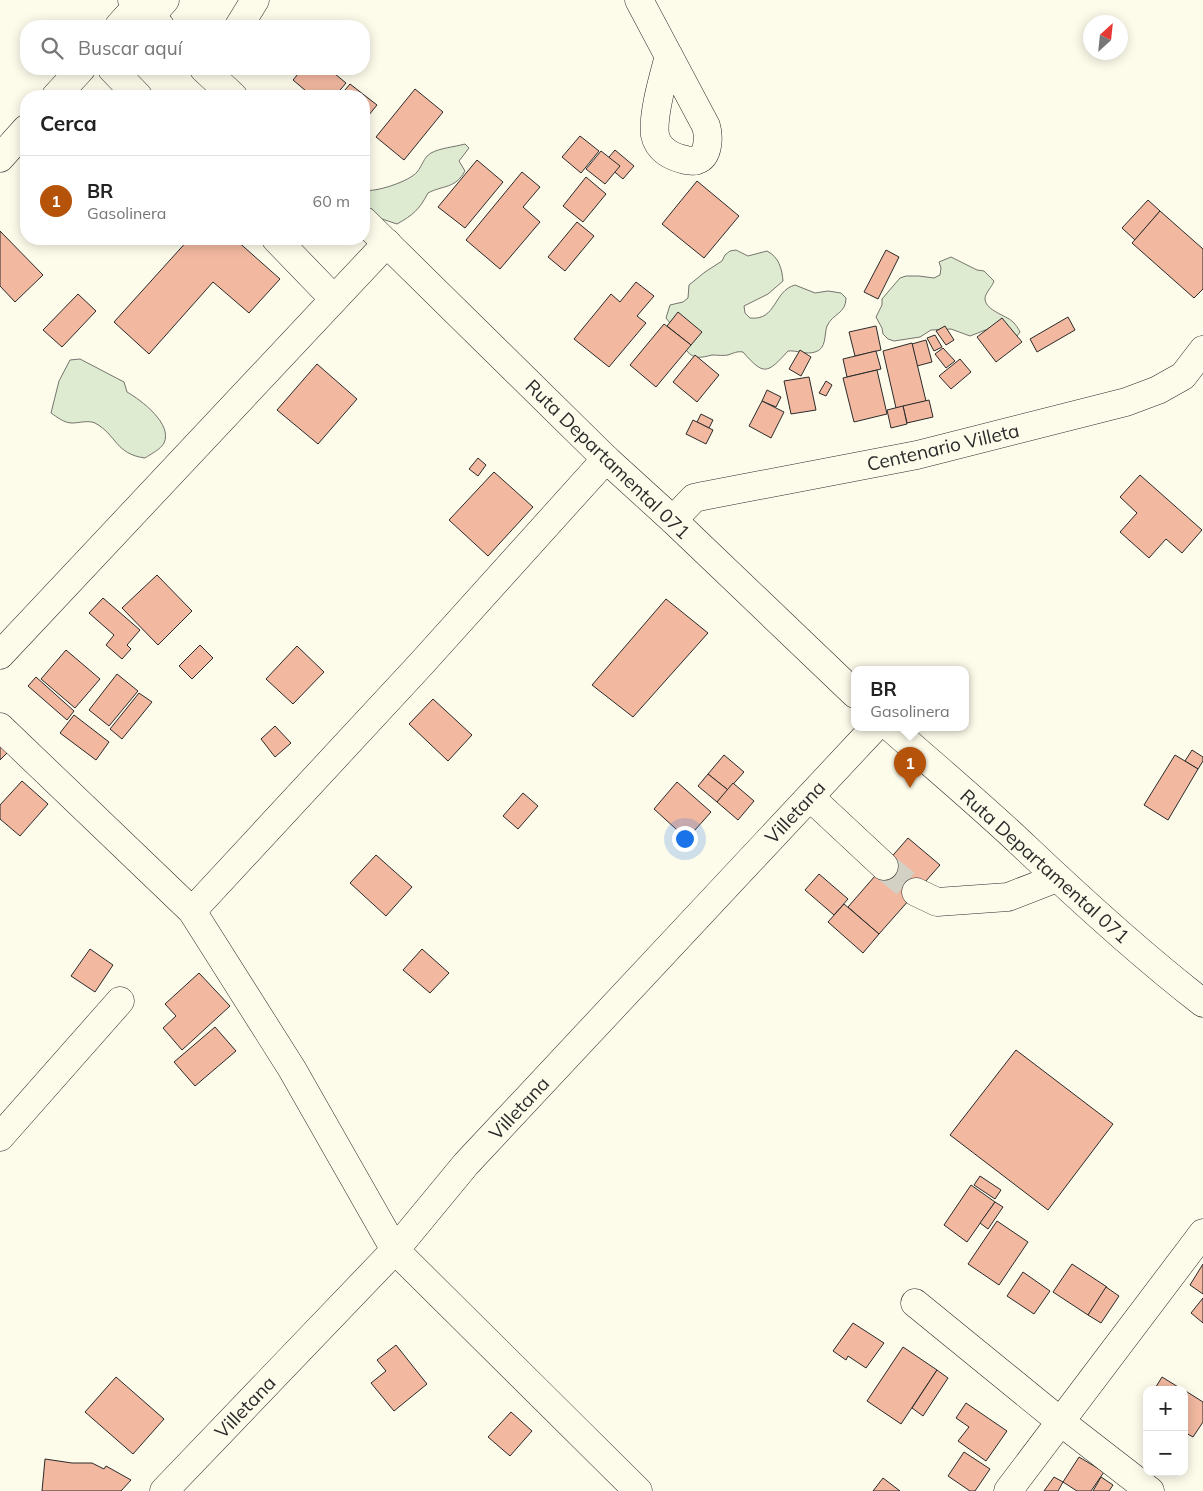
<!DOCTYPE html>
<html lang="es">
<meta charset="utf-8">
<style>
body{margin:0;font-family:Mulish,sans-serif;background:#f2f2f2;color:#222}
.controls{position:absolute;right:15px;bottom:15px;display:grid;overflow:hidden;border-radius:10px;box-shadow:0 2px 12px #0003}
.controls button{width:45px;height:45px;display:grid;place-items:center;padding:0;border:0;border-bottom:1px solid #e0e0e0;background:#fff;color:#222;font:25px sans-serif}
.compass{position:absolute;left:1083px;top:15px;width:45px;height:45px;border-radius:50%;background:#fff;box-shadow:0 2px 12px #0003;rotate:27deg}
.you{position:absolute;left:684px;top:838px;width:18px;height:18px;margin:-12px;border:4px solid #fff;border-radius:50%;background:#1a73e8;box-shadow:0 0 0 8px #1a73e833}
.badge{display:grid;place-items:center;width:32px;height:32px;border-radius:50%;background:#b45309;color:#fff;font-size:16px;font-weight:700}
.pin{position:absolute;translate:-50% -41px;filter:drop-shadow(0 1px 2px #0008)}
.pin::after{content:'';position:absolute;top:26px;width:18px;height:15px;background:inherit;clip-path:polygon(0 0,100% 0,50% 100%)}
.popup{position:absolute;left:851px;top:666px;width:118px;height:65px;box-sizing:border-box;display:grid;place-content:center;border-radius:10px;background:#fff;filter:drop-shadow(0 1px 4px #0005);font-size:16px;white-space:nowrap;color:#767676}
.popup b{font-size:19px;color:#222}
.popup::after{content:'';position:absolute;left:50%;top:100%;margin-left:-10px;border:10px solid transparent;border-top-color:#fff}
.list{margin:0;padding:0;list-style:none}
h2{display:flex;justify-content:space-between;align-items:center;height:65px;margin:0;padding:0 20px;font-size:21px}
h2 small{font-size:16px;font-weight:400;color:#767676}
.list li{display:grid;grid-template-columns:32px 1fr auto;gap:15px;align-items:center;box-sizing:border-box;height:90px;padding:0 20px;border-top:1px solid #e0e0e0}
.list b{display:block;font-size:19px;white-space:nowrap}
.list p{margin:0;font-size:16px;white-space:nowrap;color:#767676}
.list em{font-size:16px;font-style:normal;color:#767676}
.icon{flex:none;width:28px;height:28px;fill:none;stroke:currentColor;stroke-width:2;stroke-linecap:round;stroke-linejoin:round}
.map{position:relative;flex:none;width:1203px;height:1491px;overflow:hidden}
.search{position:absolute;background:#fff;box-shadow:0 2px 12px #0003;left:20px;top:20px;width:350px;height:55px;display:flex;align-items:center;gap:12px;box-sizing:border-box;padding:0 18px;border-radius:20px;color:#767676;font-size:19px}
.panel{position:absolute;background:#fff;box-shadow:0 2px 12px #0003;left:20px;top:90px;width:350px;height:155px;border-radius:20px}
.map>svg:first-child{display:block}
</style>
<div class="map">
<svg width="1203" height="1491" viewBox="0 0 1203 1491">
<rect width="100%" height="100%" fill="#fdfbea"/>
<g fill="#deebd1" stroke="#74746e">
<path d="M 465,144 L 469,148 L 459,161 L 465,171 C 455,189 443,185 428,193 C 419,210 413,215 397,224 L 364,213 L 364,190 C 375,193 410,181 417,172 C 423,165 423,158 431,153 C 440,148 454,147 465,144 Z"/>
<path d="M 736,250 L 748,256 L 767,251 C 779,257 782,269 783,281 L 768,294 L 744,306 L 745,313 L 750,318 C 777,321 773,291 795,285 L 815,293 L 828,291 L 841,293 L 846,298 C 846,314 833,313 827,326 C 824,334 827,349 815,352 C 807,355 796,350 788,351 C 767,374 764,376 743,352 C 737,351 734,353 728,355 C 723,356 718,355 712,355 C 707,356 702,358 696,357 C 686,355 681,342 680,332 L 670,323 L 666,318 L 670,305 L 683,302 L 688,298 L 689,285 L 705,272 L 722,261 L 725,255 L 730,251 Z"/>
<path d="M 951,257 L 977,270 L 984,271 L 994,281 C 992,287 985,293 985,299 C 986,311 1006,315 1013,322 C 1016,325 1018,328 1020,332 L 1016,337 L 988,329 L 970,336 L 951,329 L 931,330 L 920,337 L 894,341 L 888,339 L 883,334 L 882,328 L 876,317 L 882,305 L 882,299 L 900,278 L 906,276 L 919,276 L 934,278 L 940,275 L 941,268 L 939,262 Z"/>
<path d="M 80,359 L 124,382 L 127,392 C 141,400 173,424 164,443 C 161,449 151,454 145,458 C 115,454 117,435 95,423 C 88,420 79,423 72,423 C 64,423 57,417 51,413 L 59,381 L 70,360 Z"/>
</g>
<g fill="#f2b8a0" stroke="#2b2b2b">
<path d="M 302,69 L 329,69 L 346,83 L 335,96 L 312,96 L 293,80 Z"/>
<path d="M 350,84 L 377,105 L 364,121 L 364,96 L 340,96 Z"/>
<path d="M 415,89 L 443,112 L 404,160 L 376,137 Z"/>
<path d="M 580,136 L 599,151 L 581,173 L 562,157 Z"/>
<path d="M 615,150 L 634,166 L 623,179 L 604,163 Z"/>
<path d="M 601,151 L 620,166 L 605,184 L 586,169 Z"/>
<path d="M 477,160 L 503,182 L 465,228 L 438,207 Z"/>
<path d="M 522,172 L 540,187 L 523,207 L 540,222 L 500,269 L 466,240 Z"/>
<path d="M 586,177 L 606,194 L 583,222 L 563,206 Z"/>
<path d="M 697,181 L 739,216 L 704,258 L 662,224 Z"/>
<path d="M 1148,200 L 1160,211 L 1135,240 L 1122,228 Z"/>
<path d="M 1160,211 L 1203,249 L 1203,289 L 1194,298 L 1132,243 Z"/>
<path d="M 577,222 L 594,236 L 565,271 L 548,257 Z"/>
<path d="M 0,231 L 43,275 L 15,302 L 0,286 Z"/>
<path d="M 189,239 L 235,239 L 280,279 L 249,313 L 213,282 L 149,354 L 114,322 Z"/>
<path d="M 886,250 L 899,257 L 878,299 L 864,292 Z"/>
<path d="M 636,282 L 654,296 L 637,316 L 646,323 L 609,367 L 574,339 L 611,294 L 620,302 Z"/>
<path d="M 78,294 L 96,311 L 62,347 L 43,330 Z"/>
<path d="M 678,312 L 702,332 L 691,345 L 667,326 Z"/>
<path d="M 1068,317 L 1075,330 L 1037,352 L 1030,339 Z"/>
<path d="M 1002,318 L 1022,342 L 996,362 L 977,337 Z"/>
<path d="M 664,324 L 691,345 L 656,387 L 630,365 Z"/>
<path d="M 876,326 L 881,350 L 855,356 L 849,332 Z"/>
<path d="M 945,326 L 954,340 L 946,345 L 936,331 Z"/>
<path d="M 935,335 L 942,347 L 934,351 L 927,338 Z"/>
<path d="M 926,340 L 932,362 L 917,366 L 912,344 Z"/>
<path d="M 912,343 L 926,401 L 896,408 L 883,351 Z"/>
<path d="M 943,348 L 955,361 L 946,368 L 935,354 Z"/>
<path d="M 800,350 L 811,357 L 801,376 L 789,369 Z"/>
<path d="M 876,351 L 881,369 L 847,377 L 843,359 Z"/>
<path d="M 695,355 L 719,375 L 697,402 L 673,382 Z"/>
<path d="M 960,359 L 971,372 L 951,389 L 939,376 Z"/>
<path d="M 317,364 L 357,399 L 318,444 L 277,410 Z"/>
<path d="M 877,370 L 887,414 L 854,422 L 843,378 Z"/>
<path d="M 809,377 L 816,410 L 791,414 L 784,381 Z"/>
<path d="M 826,381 L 832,385 L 826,396 L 819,393 Z"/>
<path d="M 767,390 L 781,397 L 776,407 L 762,401 Z"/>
<path d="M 929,400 L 933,417 L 907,423 L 903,406 Z"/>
<path d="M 762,401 L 784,412 L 771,438 L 749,426 Z"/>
<path d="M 903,406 L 907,424 L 891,428 L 887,410 Z"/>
<path d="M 701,414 L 713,420 L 709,428 L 697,422 Z"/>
<path d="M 693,420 L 713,430 L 706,444 L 686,434 Z"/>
<path d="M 478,458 L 486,465 L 478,476 L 469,469 Z"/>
<path d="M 494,472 L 533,507 L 488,556 L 449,520 Z"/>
<path d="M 1140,475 L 1202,530 L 1182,553 L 1166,539 L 1149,558 L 1120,532 L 1137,513 L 1120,497 Z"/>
<path d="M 157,575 L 192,611 L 158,645 L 122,608 Z"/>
<path d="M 103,598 L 140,630 L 127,645 L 131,649 L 122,659 L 106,645 L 114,635 L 89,613 Z"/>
<path d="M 666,599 L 708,633 L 633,717 L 592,685 Z"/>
<path d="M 200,645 L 213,658 L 192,679 L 179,666 Z"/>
<path d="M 297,646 L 324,672 L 293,704 L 266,679 Z"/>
<path d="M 66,650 L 100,679 L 75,708 L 41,679 Z"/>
<path d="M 117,674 L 138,691 L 109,726 L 89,710 Z"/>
<path d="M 36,677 L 74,711 L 67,720 L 28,686 Z"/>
<path d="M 139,693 L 152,702 L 122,739 L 110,729 Z"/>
<path d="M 433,699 L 472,735 L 448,761 L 409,724 Z"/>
<path d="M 74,715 L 109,742 L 96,760 L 60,733 Z"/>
<path d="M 275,726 L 291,743 L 275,757 L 261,739 Z"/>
<path d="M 0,742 L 9,751 L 0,760 Z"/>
<path d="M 1192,750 L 1203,757 L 1203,761 L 1198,769 L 1185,761 Z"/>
<path d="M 724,755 L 744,772 L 728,790 L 708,774 Z"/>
<path d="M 1175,755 L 1198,769 L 1168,820 L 1144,805 Z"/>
<path d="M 708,774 L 728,790 L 717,802 L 698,786 Z"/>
<path d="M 22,781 L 48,804 L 20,836 L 0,819 L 0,805 Z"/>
<path d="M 677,782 L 711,812 L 687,839 L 654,809 Z"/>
<path d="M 733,783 L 754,801 L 738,820 L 717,802 Z"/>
<path d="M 523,793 L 538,806 L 518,829 L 503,816 Z"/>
<path d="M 908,838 L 940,865 L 879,934 L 848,907 Z"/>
<path d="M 376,855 L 412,887 L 386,916 L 350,883 Z"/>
<path d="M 819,874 L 848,899 L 834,915 L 805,890 Z"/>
<path d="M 844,904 L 879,934 L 863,953 L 828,922 Z"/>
<path d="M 90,949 L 113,965 L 95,992 L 71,976 Z"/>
<path d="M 422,949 L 449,973 L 430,993 L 403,970 Z"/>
<path d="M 199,973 L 230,1006 L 182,1050 L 163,1028 L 176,1016 L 165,1004 Z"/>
<path d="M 215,1027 L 236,1051 L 195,1086 L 174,1062 Z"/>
<path d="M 1016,1050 L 1113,1124 L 1048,1210 L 950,1135 Z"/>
<path d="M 980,1176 L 1001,1190 L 995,1199 L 974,1185 Z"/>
<path d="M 971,1185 L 995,1202 L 967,1242 L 944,1225 Z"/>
<path d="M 995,1202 L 1003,1207 L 988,1229 L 980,1223 Z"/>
<path d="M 997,1221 L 1028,1242 L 999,1285 L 968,1264 Z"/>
<path d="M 1072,1264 L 1107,1287 L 1088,1315 L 1053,1292 Z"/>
<path d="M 1203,1264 L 1203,1294 L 1190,1285 Z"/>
<path d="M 1023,1272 L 1050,1291 L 1034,1314 L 1007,1296 Z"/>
<path d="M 1106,1287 L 1119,1296 L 1101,1323 L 1088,1315 Z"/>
<path d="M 1203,1298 L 1203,1323 L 1191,1313 Z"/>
<path d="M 853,1323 L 884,1343 L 866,1368 L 848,1356 L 846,1360 L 833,1351 Z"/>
<path d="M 396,1345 L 427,1384 L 394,1411 L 371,1383 L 386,1371 L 377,1360 Z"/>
<path d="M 903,1347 L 937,1370 L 901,1424 L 867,1401 Z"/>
<path d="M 937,1370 L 948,1378 L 923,1416 L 912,1408 Z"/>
<path d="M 116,1377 L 164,1419 L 133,1454 L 85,1412 Z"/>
<path d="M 1162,1377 L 1183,1390 L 1154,1390 Z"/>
<path d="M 1184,1390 L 1203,1402 L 1203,1422 L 1193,1437 L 1184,1432 Z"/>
<path d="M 966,1403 L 1007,1431 L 986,1461 L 958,1441 L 969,1427 L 956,1418 Z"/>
<path d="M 511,1412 L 532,1431 L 510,1456 L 488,1437 Z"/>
<path d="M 964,1452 L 990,1469 L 975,1491 L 970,1491 L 948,1476 Z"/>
<path d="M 1079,1457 L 1104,1472 L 1091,1491 L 1077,1491 L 1063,1482 Z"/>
<path d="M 45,1459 L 72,1463 L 92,1463 L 104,1469 L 106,1466 L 131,1480 L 121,1491 L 42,1491 Z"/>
<path d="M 1054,1477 L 1063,1482 L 1058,1491 L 1044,1491 Z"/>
<path d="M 1101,1477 L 1113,1485 L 1109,1491 L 1093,1491 Z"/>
<path d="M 883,1478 L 900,1491 L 873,1491 Z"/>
</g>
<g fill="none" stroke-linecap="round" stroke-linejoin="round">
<path stroke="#d3d1c4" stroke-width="28" stroke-dasharray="28 14" stroke-linecap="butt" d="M 884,866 L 916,892"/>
<g stroke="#2b2b2b" stroke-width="29">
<g id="minor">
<path d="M 639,0 L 706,126 C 709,136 709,156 697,160 C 694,162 690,160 686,160 C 672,157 658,150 655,135 C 652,115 664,75 669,56"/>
<path d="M 150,17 L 165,0"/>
<path d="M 119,26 L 138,5"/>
<path d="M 239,26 L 255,0"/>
<path d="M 112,69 L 138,96"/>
<path d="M 56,96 L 81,69"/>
<path d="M 0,158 L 26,129"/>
<path d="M 276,239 L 334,299"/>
<path d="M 0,655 L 387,243"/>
<path d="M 0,727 L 192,911 L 292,1069 L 395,1250 L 638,1491"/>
<path d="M 810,797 L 884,866"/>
<path d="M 916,892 L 937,902 L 1008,897 L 1057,878"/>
<path d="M 192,911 L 422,663 L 606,459"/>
<path d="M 0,1137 L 120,1001"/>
<path d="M 915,1303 L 1061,1422 L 1150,1491"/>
<path d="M 164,1491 L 395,1250 L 466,1164 L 875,727"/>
<path d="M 1008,1491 L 1203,1233"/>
</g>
</g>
<g stroke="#2b2b2b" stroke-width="29">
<g id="major">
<path d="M 132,0 L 160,26"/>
<path d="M 204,69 L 233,96"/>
<path d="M 364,221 L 606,459 L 673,520 L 855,694"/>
<path d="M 673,520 L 694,498 L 703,496 L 917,455 L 1126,402 L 1158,390 L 1183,376 L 1203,350"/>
<path d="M 890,727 C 935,767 982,806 1026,848 C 1083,902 1141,955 1203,1003"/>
</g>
</g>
<use href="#minor" stroke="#fdfbea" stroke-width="28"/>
<use href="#major" stroke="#fdfbea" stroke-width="28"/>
</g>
<g text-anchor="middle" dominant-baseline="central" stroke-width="4" stroke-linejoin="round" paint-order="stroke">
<g font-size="19" fill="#2b2b2b" stroke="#fdfbea">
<text transform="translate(943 447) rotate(-13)">Centenario Villeta</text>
<text transform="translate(608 459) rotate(44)">Ruta Departamental 071</text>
<text transform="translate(795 812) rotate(-47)">Villetana</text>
<text transform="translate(1045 866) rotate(42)">Ruta Departamental 071</text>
<text transform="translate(519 1108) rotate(-47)">Villetana</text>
<text transform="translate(245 1407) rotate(-46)">Villetana</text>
</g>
</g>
</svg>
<div class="controls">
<button>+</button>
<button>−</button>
</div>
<svg class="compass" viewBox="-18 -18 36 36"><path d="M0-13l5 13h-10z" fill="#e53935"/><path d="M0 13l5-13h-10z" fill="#767676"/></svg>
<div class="you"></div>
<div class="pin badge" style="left:910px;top:788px">1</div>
<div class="popup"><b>BR</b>Gasolinera</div>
<div class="search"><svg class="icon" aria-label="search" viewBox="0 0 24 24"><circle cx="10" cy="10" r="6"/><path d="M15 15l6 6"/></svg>Buscar aquí</div>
<section class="panel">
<h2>Cerca<small></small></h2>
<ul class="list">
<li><span class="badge">1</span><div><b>BR</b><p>Gasolinera</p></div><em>60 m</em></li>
</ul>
</section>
</div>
